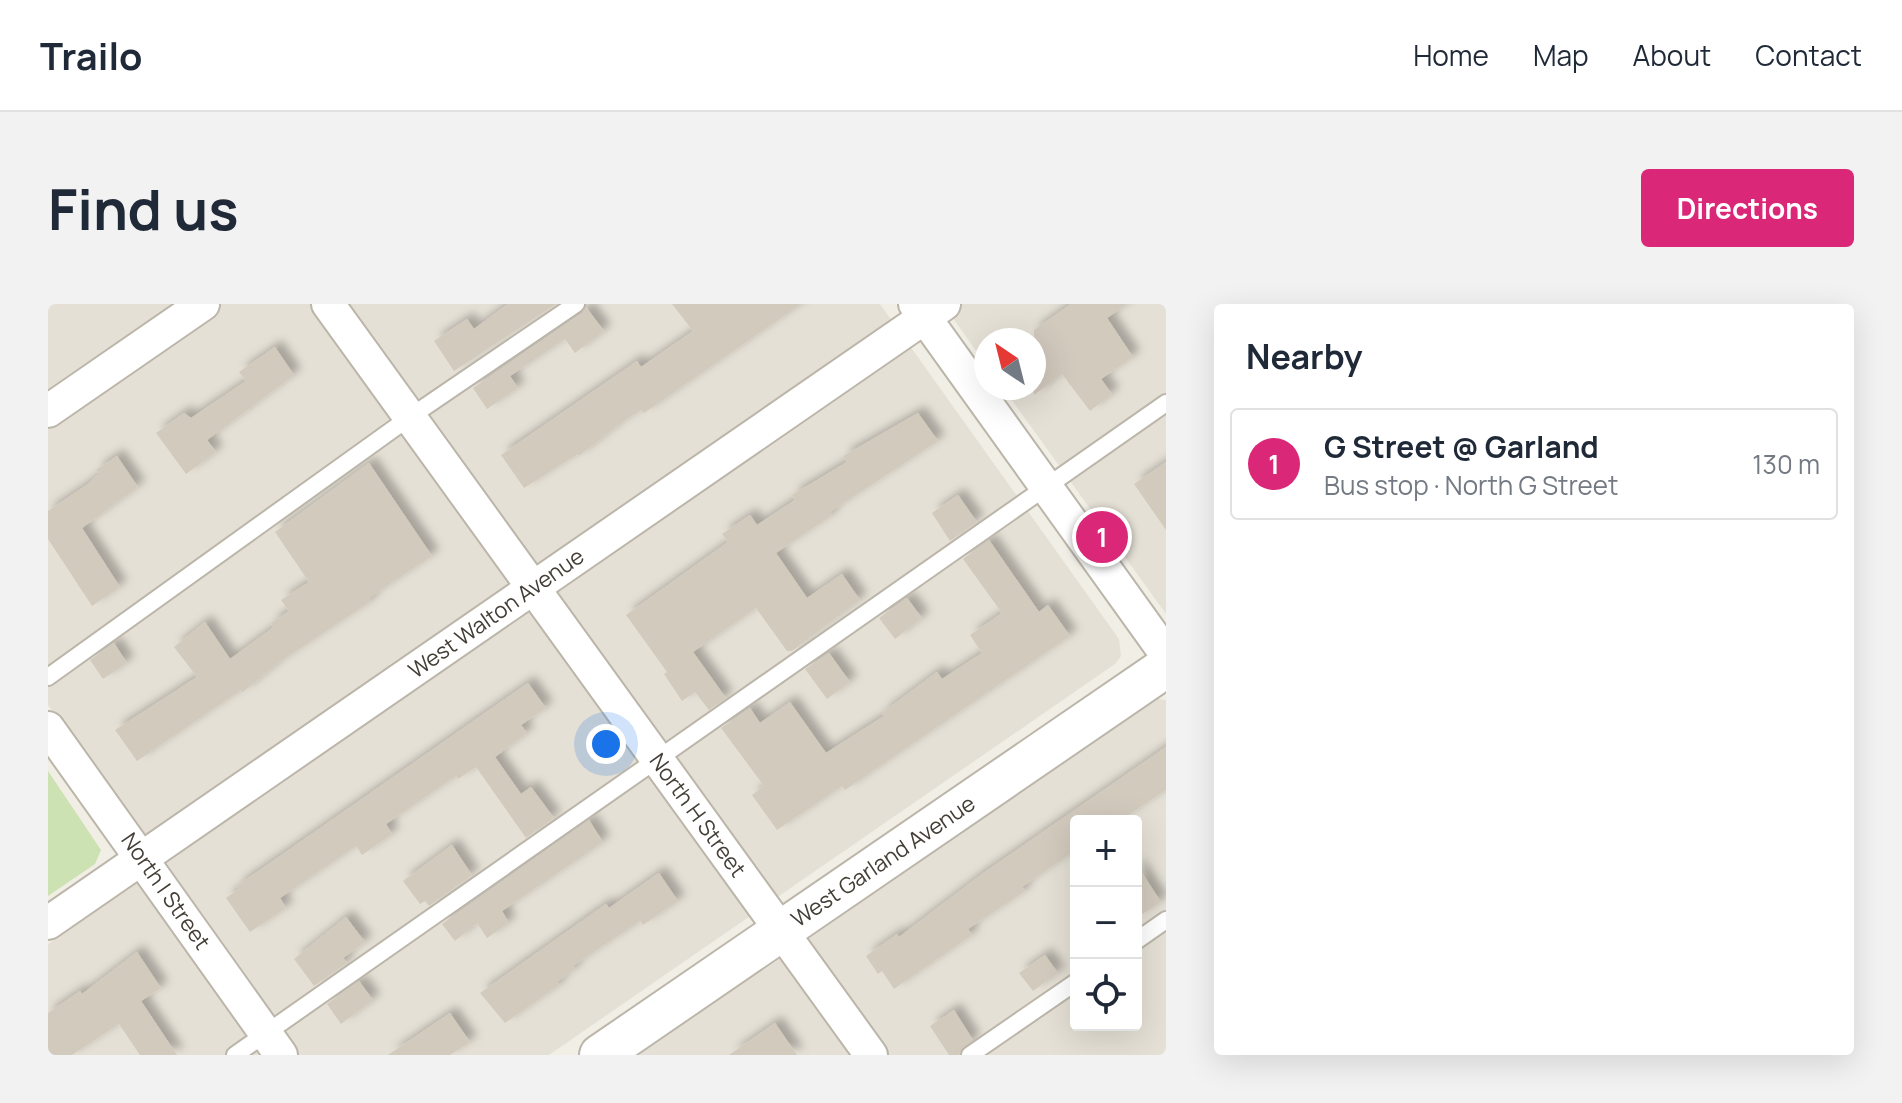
<!DOCTYPE html>
<meta charset="utf-8">
<style>
body{margin:0;font-family:Manrope,sans-serif;background:#f2f2f3;color:#1f2937}
.controls{position:absolute;right:24px;bottom:24px;display:grid;overflow:hidden;border-radius:8px;box-shadow:0 8px 32px #0002}
.controls button{width:72px;height:72px;display:grid;place-items:center;padding:0;border:0;border-bottom:2px solid #e0e1e3;background:#fff;color:#1f2937;font:40px sans-serif}
.compass{position:absolute;left:926px;top:24px;width:72px;height:72px;border-radius:50%;background:#fff;box-shadow:0 8px 32px #0002;rotate:325deg}
.you{position:absolute;left:558px;top:440px;width:28px;height:28px;margin:-20px;border:6px solid #fff;border-radius:50%;background:#1a73e8;box-shadow:0 0 0 12px #1a73e833}
.badge{display:grid;place-items:center;width:52px;height:52px;border-radius:50%;background:#db2777;color:#fff;font-size:26px;font-weight:700}
.pin{position:absolute;translate:-50% -50%;border:4px solid #fff;box-shadow:0 2px 8px #0006}
.list{margin:0;padding:0;list-style:none}
h2{display:flex;justify-content:space-between;align-items:center;height:104px;margin:0;padding:0 32px;font-size:34px}
h2 small{font-size:26px;font-weight:400;color:#747a83}
.list li{display:grid;grid-template-columns:52px 1fr auto;gap:24px;align-items:center;box-sizing:border-box;height:112px;margin:0 16px 16px;padding:0 16px;border:2px solid #e0e1e3;border-radius:8px}
.list b{display:block;font-size:30px;white-space:nowrap}
.list p{margin:0;font-size:26px;white-space:nowrap;color:#747a83}
.list em{font-size:26px;font-style:normal;color:#747a83}
.icon{flex:none;width:44px;height:44px;fill:none;stroke:currentColor;stroke-width:2;stroke-linecap:round;stroke-linejoin:round}
.map{position:relative;flex:none;width:1118px;height:751px;overflow:hidden;border-radius:8px}
header{display:flex;align-items:center;gap:48px;box-sizing:border-box;height:112px;padding:0 40px;background:#fff;border-bottom:2px solid #e0e1e3}
header strong{font-size:38px}
nav{display:flex;gap:44px;margin-inline-start:auto;font-size:28px}
.intro{display:flex;align-items:center;justify-content:space-between;box-sizing:border-box;height:192px;padding:0 48px}
h1{margin:0;font-size:56px}
.button{padding:20px 36px;border-radius:8px;background:#db2777;color:#fff;font-size:28px;font-weight:700}
main{display:flex;gap:48px;padding:0 48px}
aside{flex:1;background:#fff;border-radius:8px;box-shadow:0 8px 32px #0002}
.map>svg:first-child{display:block}
</style>
<header>
<strong>Trailo</strong>
<nav><a>Home</a><a>Map</a><a>About</a><a>Contact</a></nav>
</header>
<div class="intro"><h1>Find us</h1><a class="button">Directions</a></div>
<main>
<div class="map">
<svg width="1118" height="751" viewBox="0 0 1118 751">
<defs>
<filter id="shadow"><feDropShadow dx="7" dy="-7" stdDeviation="4" flood-color="#0004"/></filter>
</defs>
<rect width="100%" height="100%" fill="#f1eee6"/>
<g fill="#e5e0d5" fill-rule="evenodd">
<path d="M 0,0 L 832,0 L 1071,335 L 1073,352 L 1067,360 L 501,751 L 0,751 L 0,640 L 114,561 L 0,401 Z"/>
<path d="M 895,0 L 1118,0 L 1118,310 L 955,84 L 986,84 L 986,36 L 938,36 L 938,61 Z"/>
<path d="M 1110,395 L 1118,396 L 1118,751 L 591,751 ZM 1028,517 L 1088,517 L 1088,721 L 1028,721 Z"/>
</g>
<path fill="#cce2b3" d="M 0,467 L 53,546 L 47,560 L 0,592 Z"/>
<g fill="#d2cabd" filter="url(#shadow)">
<path d="M 460,0 L 508,0 L 406,67 L 386,37 L 419,15 L 426,25 Z"/>
<path d="M 624,0 L 753,0 L 596,109 L 593,106 L 570,121 L 531,152 L 530,150 L 476,184 L 453,151 L 589,57 L 593,63 L 645,27 Z"/>
<path d="M 1023,0 L 1079,0 L 1059,14 L 1085,53 L 1053,75 L 1064,90 L 1042,107 L 1014,70 L 986,91 L 986,26 Z"/>
<path d="M 538,3 L 556,27 L 527,49 L 517,35 L 462,72 L 470,84 L 439,105 L 425,84 L 534,9 Z"/>
<path d="M 227,43 L 246,71 L 159,136 L 168,148 L 138,170 L 108,129 L 136,109 L 143,114 L 198,77 L 191,68 Z"/>
<path d="M 870,109 L 890,137 L 782,208 L 784,211 L 728,249 L 759,294 L 794,270 L 812,296 L 744,347 L 739,347 L 708,304 L 645,348 L 678,394 L 661,406 L 647,388 L 634,397 L 616,370 L 619,368 L 578,311 L 680,238 L 674,230 L 702,211 L 709,221 L 747,196 L 744,191 L 799,158 L 795,152 Z"/>
<path d="M 69,152 L 90,183 L 34,224 L 72,283 L 44,302 L 0,235 L 0,207 L 40,180 L 51,170 L 48,166 Z"/>
<path d="M 1118,158 L 1118,226 L 1086,180 Z"/>
<path d="M 321,159 L 384,252 L 321,294 L 323,297 L 230,359 L 195,388 L 193,386 L 89,457 L 67,426 L 149,373 L 126,343 L 157,318 L 182,355 L 226,323 L 223,319 L 241,307 L 233,296 L 261,278 L 227,228 Z"/>
<path d="M 910,191 L 929,218 L 902,237 L 884,209 Z"/>
<path d="M 941,236 L 991,308 L 1000,301 L 1022,332 L 797,486 L 794,482 L 729,526 L 704,491 L 716,482 L 673,424 L 702,404 L 712,419 L 742,398 L 778,449 L 836,412 L 834,409 L 889,368 L 894,375 L 934,349 L 922,331 L 954,309 L 915,255 Z"/>
<path d="M 859,294 L 874,314 L 847,335 L 831,314 Z"/>
<path d="M 66,339 L 79,359 L 55,375 L 42,356 Z"/>
<path d="M 781,349 L 802,378 L 779,395 L 757,365 Z"/>
<path d="M 480,379 L 498,404 L 473,421 L 479,429 L 447,453 L 473,490 L 483,483 L 506,514 L 478,534 L 428,463 L 410,475 L 408,472 L 338,520 L 344,530 L 314,551 L 308,542 L 232,594 L 238,604 L 202,628 L 178,594 L 191,585 L 189,582 Z"/>
<path d="M 1118,443 L 1118,486 L 1071,517 L 1028,517 L 1028,546 L 974,583 L 977,587 L 920,625 L 924,631 L 846,685 L 834,667 L 830,670 L 818,652 L 849,630 L 851,633 L 934,570 Z"/>
<path d="M 541,516 L 555,538 L 454,607 L 461,619 L 439,634 L 429,619 L 407,637 L 394,620 Z"/>
<path d="M 404,541 L 424,571 L 381,602 L 377,597 L 372,600 L 355,577 Z"/>
<path d="M 1088,560 L 1113,598 L 1088,614 Z"/>
<path d="M 611,569 L 630,597 L 595,621 L 592,617 L 525,662 L 527,665 L 509,678 L 511,681 L 457,719 L 432,689 L 558,600 L 561,604 Z"/>
<path d="M 298,613 L 317,638 L 295,654 L 299,659 L 266,682 L 246,655 Z"/>
<path d="M 89,648 L 113,684 L 93,697 L 129,751 L 92,751 L 71,720 L 24,751 L 0,751 L 0,709 L 32,687 L 34,690 Z"/>
<path d="M 997,651 L 1010,669 L 985,687 L 971,669 Z"/>
<path d="M 311,677 L 325,696 L 293,720 L 279,700 Z"/>
<path d="M 906,706 L 925,736 L 911,751 L 901,751 L 882,722 Z"/>
<path d="M 402,709 L 422,738 L 402,751 L 340,751 Z"/>
<path d="M 727,719 L 749,751 L 681,751 Z"/>
</g>
<g fill="none" stroke-linecap="round" stroke-linejoin="round">
<g stroke="#bcb6aa" stroke-width="20">
<g id="service">
<path d="M 0,373 L 362,113 L 528,0"/>
<path d="M 1088,637 L 1118,616"/>
<path d="M 187,751 L 1118,99"/>
<path d="M 922,751 L 1028,678"/>
</g>
</g>
<g stroke="#bcb6aa" stroke-width="36">
<g id="minor">
<path d="M 280,0 L 823,751"/>
<path d="M 867,0 L 1118,350"/>
<path d="M 0,107 L 155,0"/>
<path d="M 0,424 L 233,751"/>
<path d="M 0,619 L 896,0"/>
</g>
</g>
<g stroke="#bcb6aa" stroke-width="44">
<path id="tertiary" d="M 552,751 L 1118,363"/>
</g>
<use href="#service" stroke="#fff" stroke-width="16"/>
<use href="#minor" stroke="#fff" stroke-width="32"/>
<use href="#tertiary" stroke="#fff" stroke-width="40"/>
</g>
<g text-anchor="middle" dominant-baseline="central" stroke-width="6" stroke-linejoin="round" paint-order="stroke">
<g font-size="22" fill="#433e36" stroke="#fff">
<text transform="translate(448 309) rotate(-35)">West Walton Avenue</text>
<text transform="translate(650 511) rotate(54)">North H Street</text>
<text transform="translate(835 557) rotate(-34)">West Garland Avenue</text>
<text transform="translate(118 587) rotate(55)">North I Street</text>
</g>
</g>
</svg>
<div class="controls">
<button>+</button>
<button>−</button>
<button><svg class="icon" aria-label="locate" viewBox="0 0 24 24"><circle cx="12" cy="12" r="6"/><path d="M12 2v4M12 18v4M2 12h4M18 12h4"/></svg></button>
</div>
<svg class="compass" viewBox="-18 -18 36 36"><path d="M0-13l5 13h-10z" fill="#e53935"/><path d="M0 13l5-13h-10z" fill="#747a83"/></svg>
<div class="you"></div>
<div class="pin badge" style="left:1054px;top:233px">1</div>
</div>
<aside>
<h2>Nearby<small></small></h2>
<ul class="list">
<li><span class="badge">1</span><div><b>G Street @ Garland</b><p>Bus stop · North G Street</p></div><em>130 m</em></li>
</ul>
</aside>
</main>
